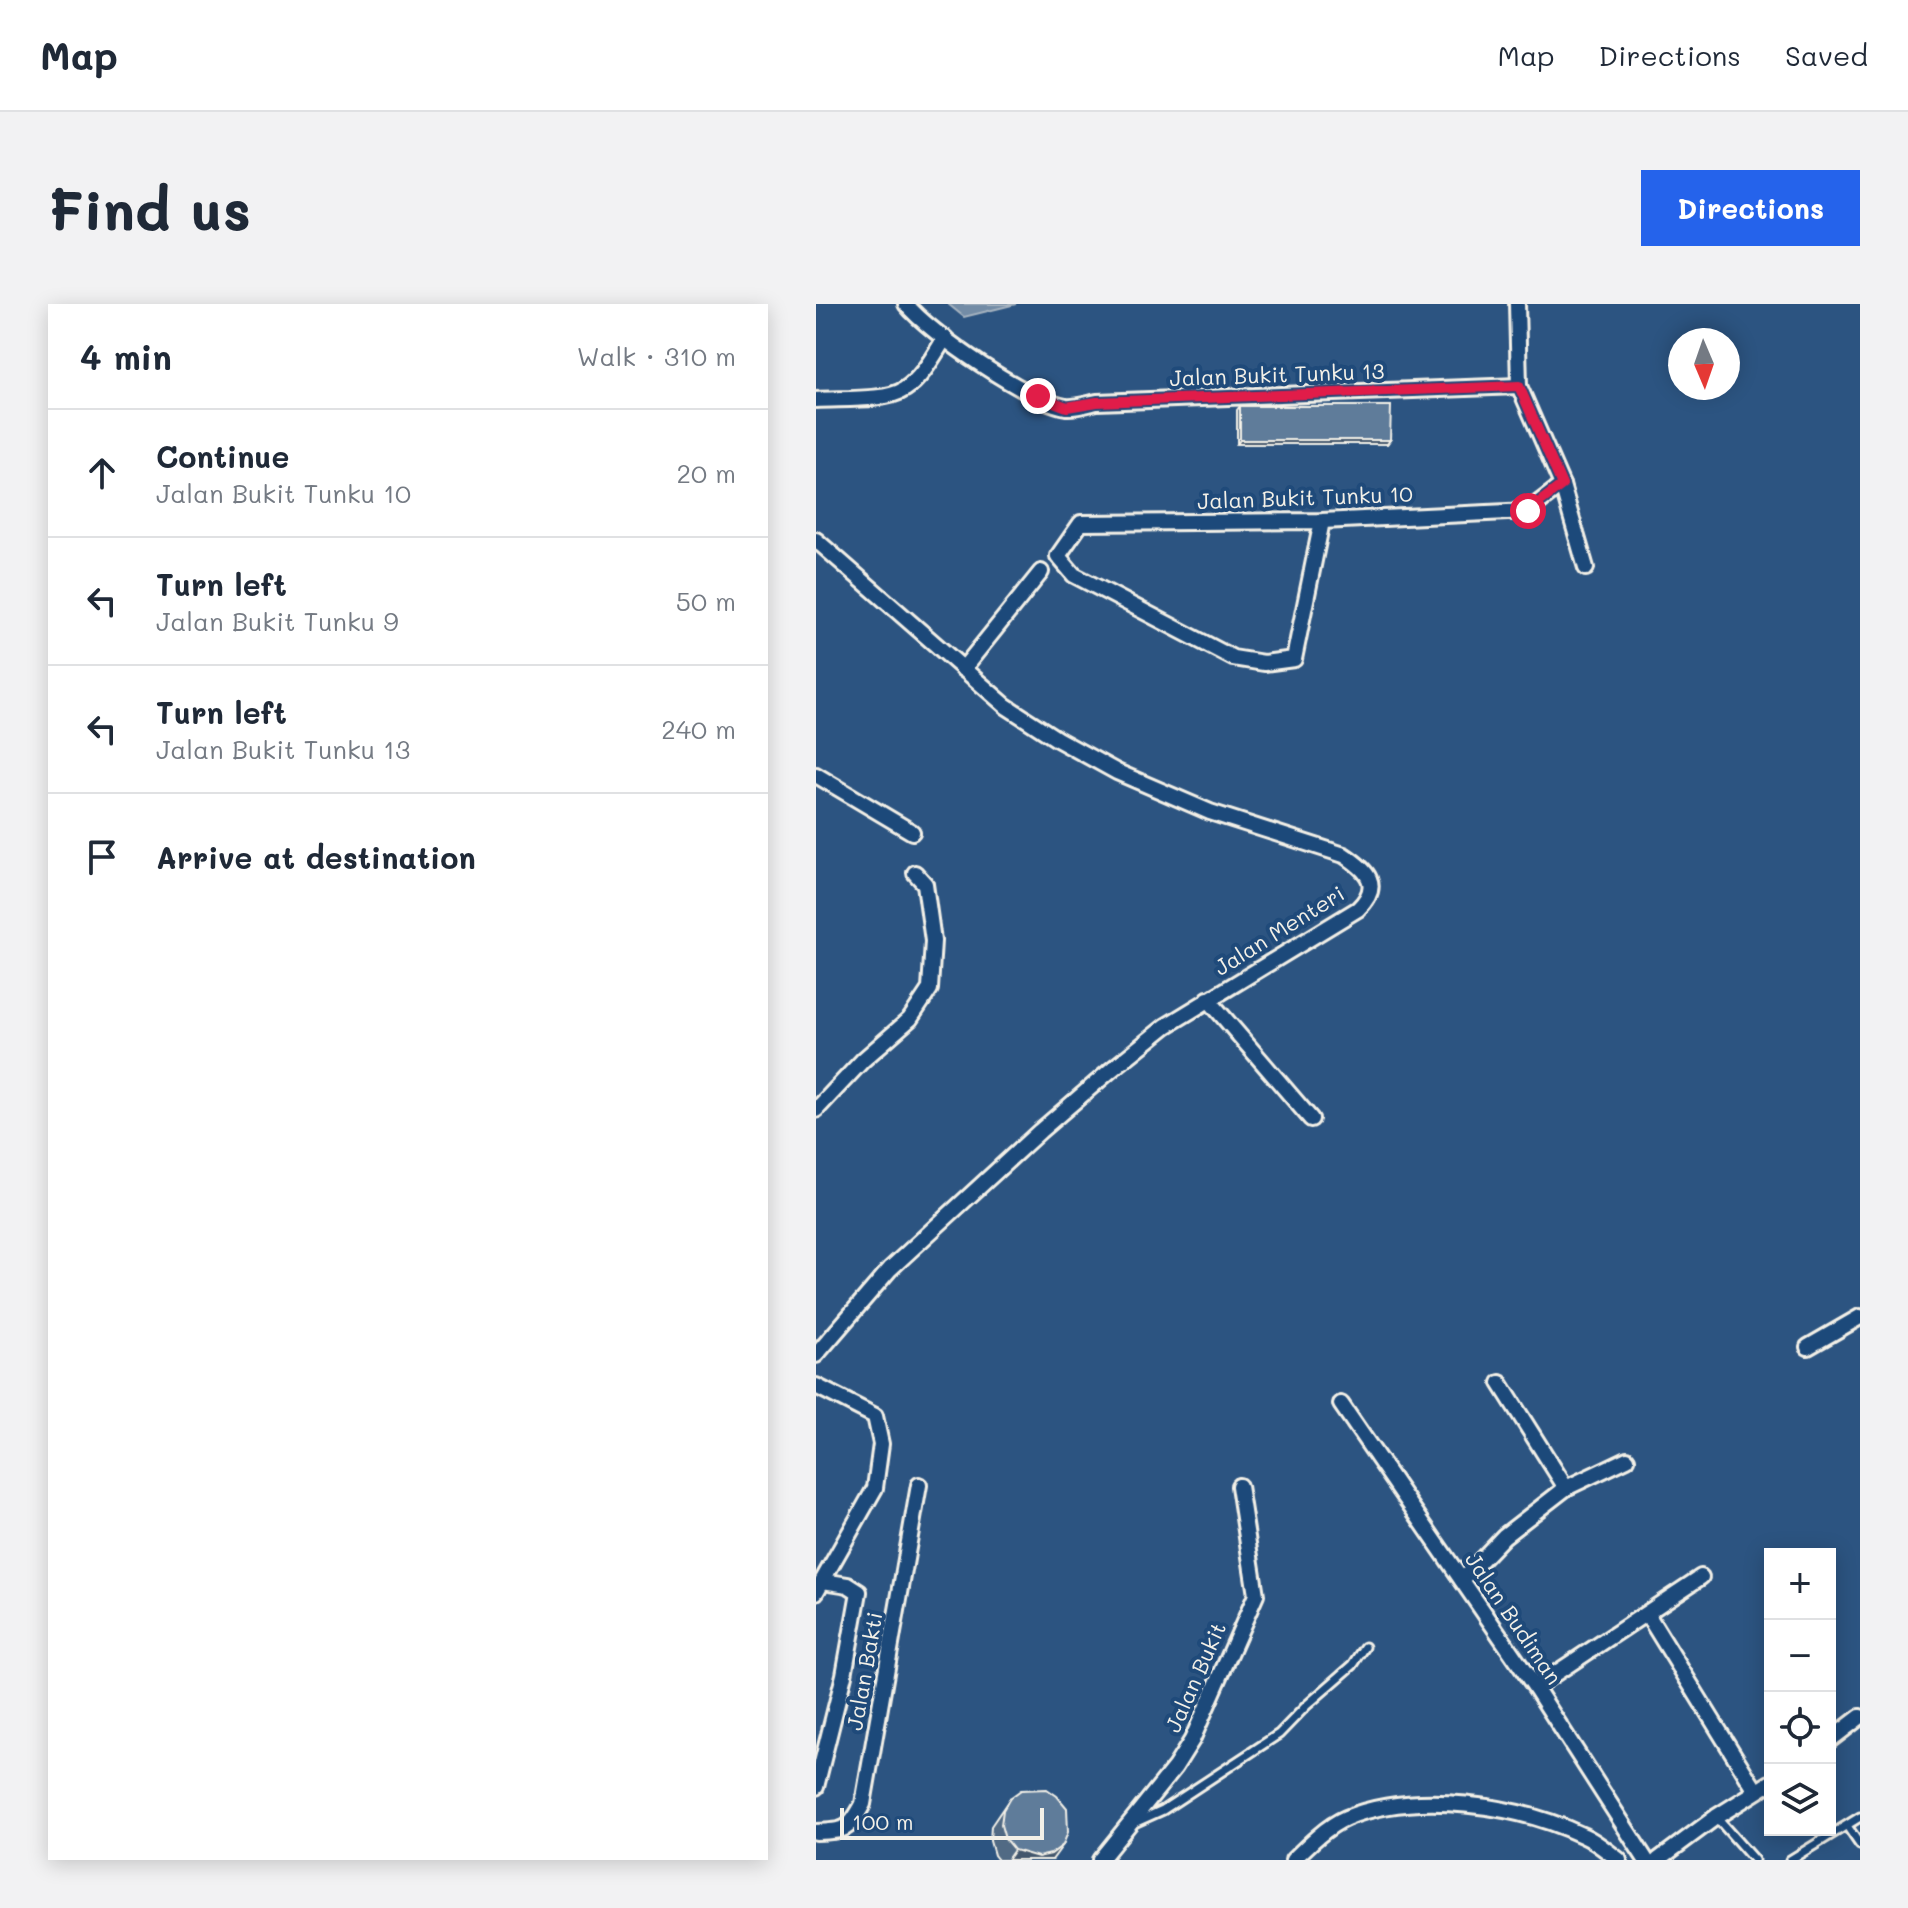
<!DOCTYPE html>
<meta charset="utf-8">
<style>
body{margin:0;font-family:Mali,sans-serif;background:#f2f2f3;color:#1f2937}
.controls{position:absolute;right:24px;bottom:24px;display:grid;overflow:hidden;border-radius:0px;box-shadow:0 4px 20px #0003}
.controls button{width:72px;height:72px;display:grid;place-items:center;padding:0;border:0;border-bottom:2px solid #e0e1e3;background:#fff;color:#1f2937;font:40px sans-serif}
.compass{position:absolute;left:852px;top:24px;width:72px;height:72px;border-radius:50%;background:#fff;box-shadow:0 4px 20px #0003;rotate:178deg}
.scale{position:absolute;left:24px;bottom:20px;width:204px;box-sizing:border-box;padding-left:8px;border:4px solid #f4f1e8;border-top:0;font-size:22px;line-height:28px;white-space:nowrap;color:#f4f1e8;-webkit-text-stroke:6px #1f4a7a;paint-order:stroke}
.stop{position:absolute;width:24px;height:24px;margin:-18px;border:6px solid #e11d48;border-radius:50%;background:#fff}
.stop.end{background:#e11d48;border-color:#fff;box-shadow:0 2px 8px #0008}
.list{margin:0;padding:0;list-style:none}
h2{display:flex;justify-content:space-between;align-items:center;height:104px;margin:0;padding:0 32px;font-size:34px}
h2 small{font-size:26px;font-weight:400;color:#747a83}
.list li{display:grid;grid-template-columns:52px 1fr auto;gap:24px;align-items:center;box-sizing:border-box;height:128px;padding:0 32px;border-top:2px solid #e0e1e3}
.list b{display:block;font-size:30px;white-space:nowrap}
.list p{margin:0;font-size:26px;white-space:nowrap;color:#747a83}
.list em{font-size:26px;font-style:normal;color:#747a83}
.icon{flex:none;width:44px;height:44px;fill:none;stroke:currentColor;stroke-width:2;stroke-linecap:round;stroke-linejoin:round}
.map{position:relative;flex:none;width:1044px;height:1556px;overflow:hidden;border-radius:0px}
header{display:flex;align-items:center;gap:48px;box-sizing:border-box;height:112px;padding:0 40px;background:#fff;border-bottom:2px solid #e0e1e3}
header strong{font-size:38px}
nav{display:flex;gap:44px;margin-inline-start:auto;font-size:28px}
.intro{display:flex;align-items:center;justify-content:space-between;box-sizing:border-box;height:192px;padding:0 48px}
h1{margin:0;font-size:56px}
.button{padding:20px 36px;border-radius:0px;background:#2563eb;color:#fff;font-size:28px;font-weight:700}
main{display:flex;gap:48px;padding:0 48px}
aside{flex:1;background:#fff;border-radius:0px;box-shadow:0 4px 20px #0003}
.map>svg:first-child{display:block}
</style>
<header>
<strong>Map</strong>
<nav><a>Map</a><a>Directions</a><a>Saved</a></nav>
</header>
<div class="intro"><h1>Find us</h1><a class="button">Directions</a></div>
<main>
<aside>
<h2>4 min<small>Walk · 310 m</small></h2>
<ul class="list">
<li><svg class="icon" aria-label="ahead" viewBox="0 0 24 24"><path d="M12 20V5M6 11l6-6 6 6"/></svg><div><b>Continue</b><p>Jalan Bukit Tunku 10</p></div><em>20 m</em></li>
<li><svg class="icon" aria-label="left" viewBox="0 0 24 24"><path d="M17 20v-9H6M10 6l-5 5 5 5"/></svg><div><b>Turn left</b><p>Jalan Bukit Tunku 9</p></div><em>50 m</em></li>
<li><svg class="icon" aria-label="left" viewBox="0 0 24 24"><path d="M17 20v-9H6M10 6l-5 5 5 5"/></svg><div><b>Turn left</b><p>Jalan Bukit Tunku 13</p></div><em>240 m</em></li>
<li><svg class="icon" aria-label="arrive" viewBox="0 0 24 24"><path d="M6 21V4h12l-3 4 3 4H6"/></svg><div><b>Arrive at destination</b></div></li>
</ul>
</aside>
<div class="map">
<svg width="1044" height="1556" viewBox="0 0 1044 1556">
<rect width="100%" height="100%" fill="#2c5481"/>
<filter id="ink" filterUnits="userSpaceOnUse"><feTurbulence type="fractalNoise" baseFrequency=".0125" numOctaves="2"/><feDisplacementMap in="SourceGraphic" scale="16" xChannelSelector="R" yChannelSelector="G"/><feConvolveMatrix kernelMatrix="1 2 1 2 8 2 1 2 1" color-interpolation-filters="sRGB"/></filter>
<g filter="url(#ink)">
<path fill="#738ca6" stroke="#a7b4c0" stroke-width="2" d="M 132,0 L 200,0 L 148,13 Z"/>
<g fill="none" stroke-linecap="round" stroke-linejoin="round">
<g stroke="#f4f1e8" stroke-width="13">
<g id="lane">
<path d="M 900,1513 L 938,1556"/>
<path d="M 318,1519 L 347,1506 L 463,1430 L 491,1401 L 537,1361 L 549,1343"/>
<path d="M 1031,1522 L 1044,1541"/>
<path d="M 974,1556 L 1044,1513"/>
</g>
</g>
<g stroke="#f4f1e8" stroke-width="20">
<g id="street">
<path d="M 90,0 C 114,30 213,97 250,103 C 259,104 272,100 281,98 L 703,82"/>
<path d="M 701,0 L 703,82 L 746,181 L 770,264"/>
<path d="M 0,96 C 23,94 70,98 89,85 C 106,74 118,51 129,34"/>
<path d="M 506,217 L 478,355 L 448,359 L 417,354 L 258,271 L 242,252 L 265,219 L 506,217 L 712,207 L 746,181"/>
<path d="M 0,236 L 190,402 L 241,435 L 301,468 L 394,508 L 528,551 C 551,566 567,581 542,605 L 350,722 L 295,766 L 224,827 L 74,965 L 0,1051"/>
<path d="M 147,365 L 225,268"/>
<path d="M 0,471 L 96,528"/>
<path d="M 392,695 L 495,815"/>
<path d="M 0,806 L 47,756 L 94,715 L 114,685 L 117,637 L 109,580 L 99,569"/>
<path d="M 992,1043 L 1044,1013"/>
<path d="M 684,1079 L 750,1184"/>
<path d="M 0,1082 L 59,1112 L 65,1140 L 59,1184 L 0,1288"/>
<path d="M 525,1100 L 719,1383 L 830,1556"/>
<path d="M 646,1276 L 688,1232 L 750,1184 L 811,1155"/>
<path d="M 831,1310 L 940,1487"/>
<path d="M 719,1383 L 885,1273"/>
<path d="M 1014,1436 L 1044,1413"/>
<path d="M 0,1483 L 28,1371 L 43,1288 L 32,1281 L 7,1277"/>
<path d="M 0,1528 C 30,1527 33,1526 47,1500 L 103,1181"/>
<path d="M 284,1556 L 359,1463 L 376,1436 L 440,1291 L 423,1182"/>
<path d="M 477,1556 C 491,1542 511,1522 530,1514 C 599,1486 701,1500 768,1532 C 780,1537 792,1548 803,1556"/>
<path d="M 842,1556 L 900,1513 L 954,1479"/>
</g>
</g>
<use href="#lane" stroke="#1f4a7a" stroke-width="7"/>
<use href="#street" stroke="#1f4a7a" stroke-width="14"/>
</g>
<g fill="#516a84" stroke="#f4f1e8" stroke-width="2">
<path d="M 424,102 L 574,136 L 571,140 L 421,140 L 421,106 Z"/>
<path d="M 194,1494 L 236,1556 L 182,1556 L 178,1551 L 174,1537 L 175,1522 Z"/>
</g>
<g fill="#42566c" stroke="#f4f1e8" stroke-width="2">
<path d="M 424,136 L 574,136 L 571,140 L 421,140 Z"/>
<path d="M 247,1541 L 236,1556 L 191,1556 L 198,1546 Z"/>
</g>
<g fill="#5e7b9a" stroke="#f4f1e8" stroke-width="2">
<path d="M 424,102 L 575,102 L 574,136 L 424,136 Z"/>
<path d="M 231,1485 L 241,1492 L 251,1504 L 252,1528 L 247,1541 L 235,1550 L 222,1553 L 198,1546 L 189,1535 L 185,1521 L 187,1506 L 194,1494 L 205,1486 Z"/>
</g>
</g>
<g fill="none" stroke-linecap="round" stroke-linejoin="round" filter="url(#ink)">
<path stroke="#e11d48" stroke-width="10" d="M 222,92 L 251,103 L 281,98 L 703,82 L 746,181 L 712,207"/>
</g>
<g text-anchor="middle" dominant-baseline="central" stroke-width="8" stroke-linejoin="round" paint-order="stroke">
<g font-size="22" fill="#f4f1e8" stroke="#1f4a7a">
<text transform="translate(461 70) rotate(-2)">Jalan Bukit Tunku 13</text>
<text transform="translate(489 193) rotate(-2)">Jalan Bukit Tunku 10</text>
<text transform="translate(463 626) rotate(-32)">Jalan Menteri</text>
<text transform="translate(698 1314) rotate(56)">Jalan Budiman</text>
<text transform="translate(48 1367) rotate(-80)">Jalan Bakti</text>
<text transform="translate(379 1373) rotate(-66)">Jalan Bukit</text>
</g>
</g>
</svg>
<div class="controls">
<button>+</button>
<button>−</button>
<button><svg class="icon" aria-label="locate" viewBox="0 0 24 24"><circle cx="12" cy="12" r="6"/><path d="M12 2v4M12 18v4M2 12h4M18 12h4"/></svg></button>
<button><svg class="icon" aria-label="layers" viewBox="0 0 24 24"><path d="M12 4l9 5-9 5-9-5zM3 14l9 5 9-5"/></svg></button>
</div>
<svg class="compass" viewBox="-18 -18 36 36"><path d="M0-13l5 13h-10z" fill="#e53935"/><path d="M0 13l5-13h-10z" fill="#747a83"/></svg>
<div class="scale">100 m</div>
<div class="stop" style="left:712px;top:207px"></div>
<div class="stop end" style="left:222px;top:92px"></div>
</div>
</main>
